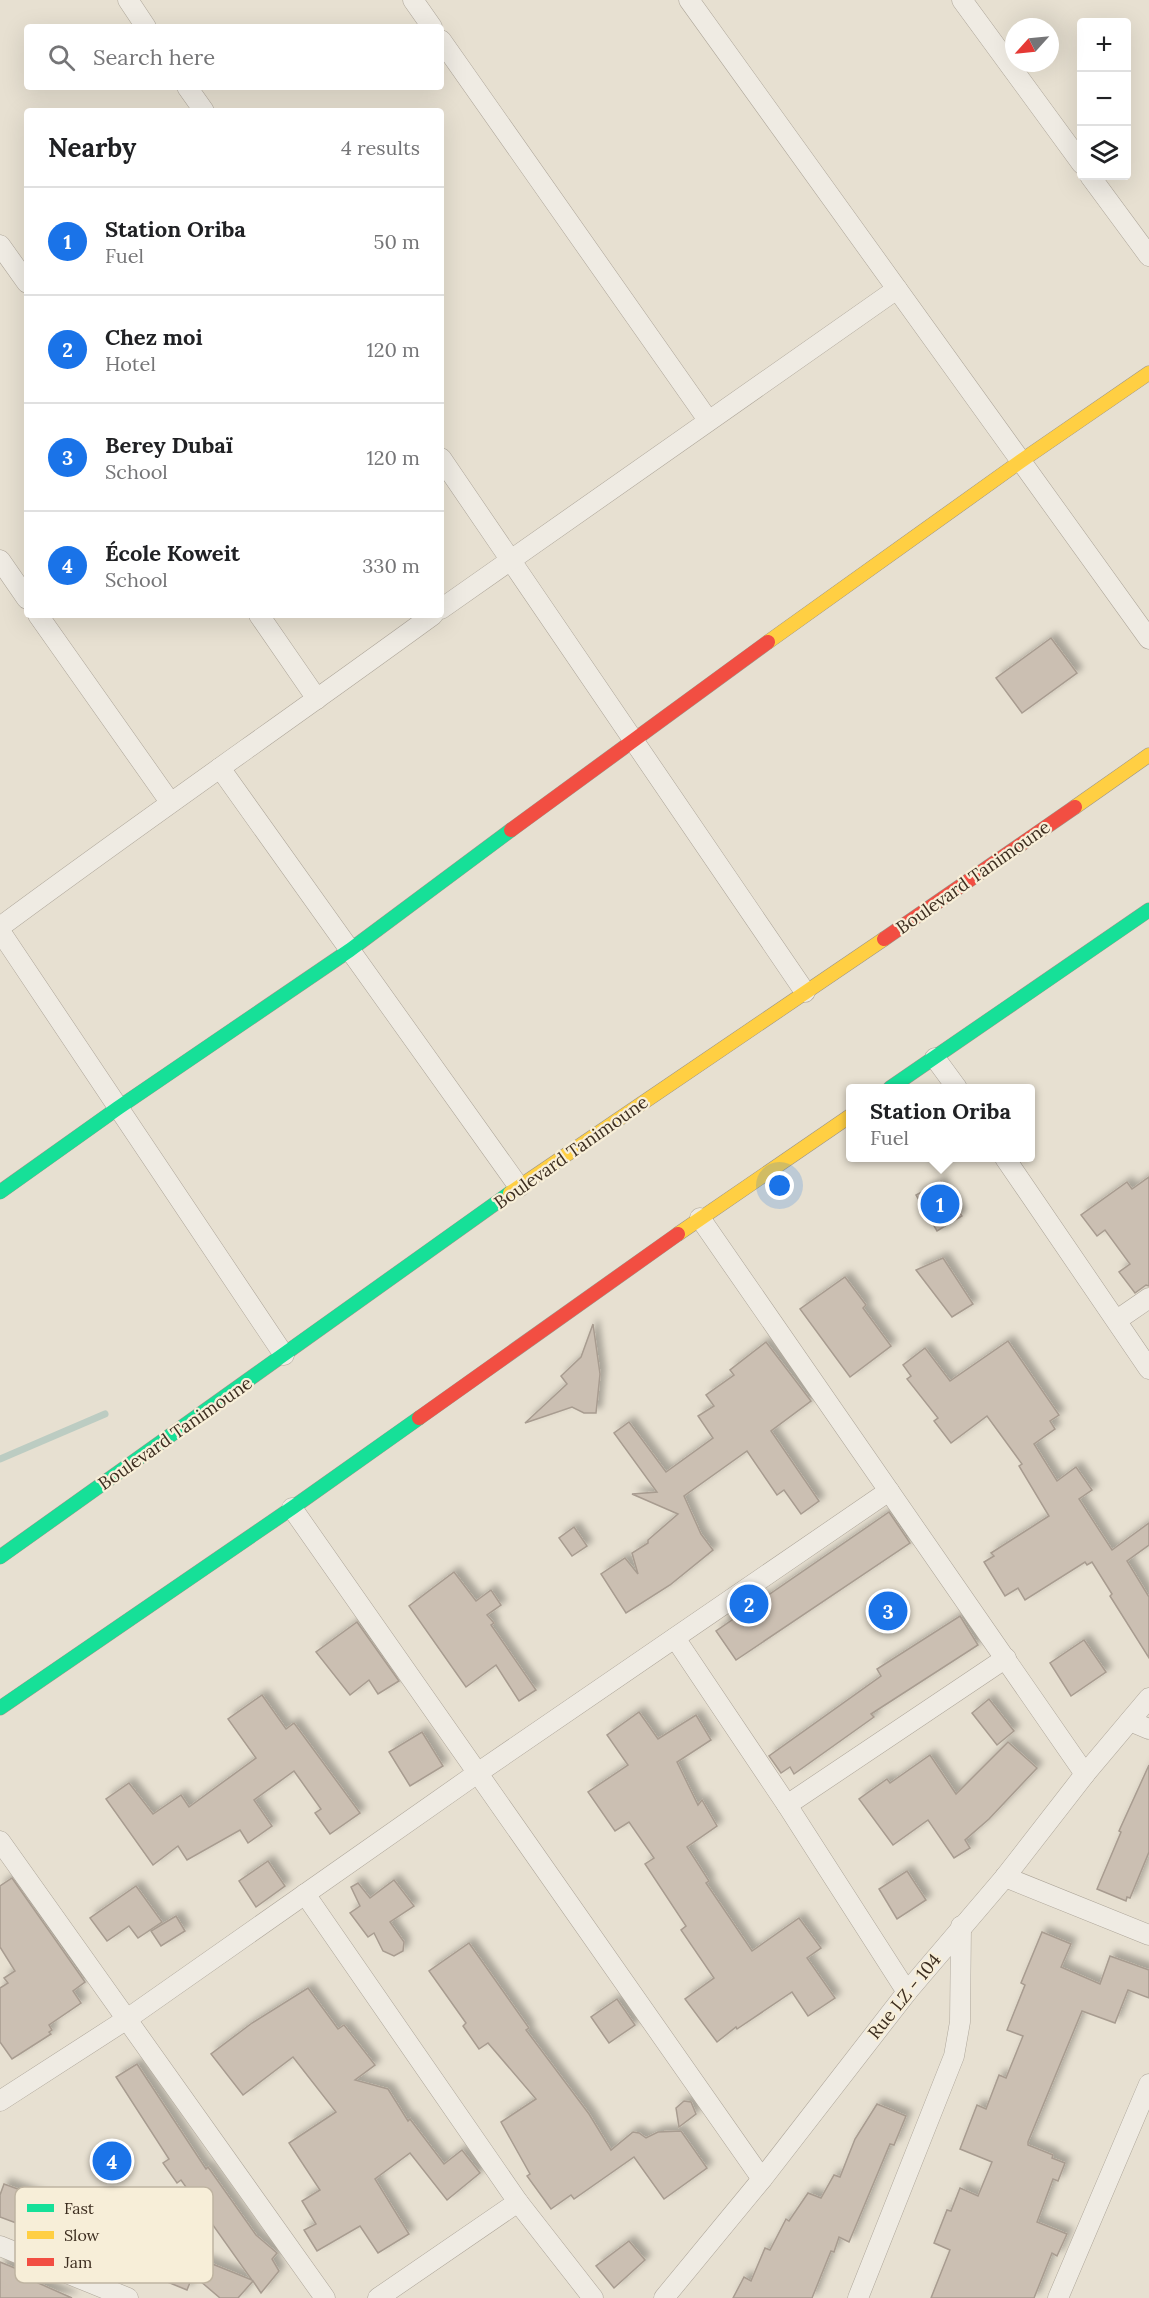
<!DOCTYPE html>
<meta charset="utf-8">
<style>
body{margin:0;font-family:Lora,serif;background:#f2f2f2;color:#202124}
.controls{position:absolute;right:18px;top:18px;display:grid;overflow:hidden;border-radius:6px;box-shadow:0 6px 24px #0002}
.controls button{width:54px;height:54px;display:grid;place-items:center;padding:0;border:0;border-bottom:2px solid #e0e0e0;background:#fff;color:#202124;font:30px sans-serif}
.compass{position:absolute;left:1005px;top:18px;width:54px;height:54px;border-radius:50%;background:#fff;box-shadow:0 6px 24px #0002;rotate:243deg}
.you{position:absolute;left:780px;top:1186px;width:21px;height:21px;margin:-15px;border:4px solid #fff;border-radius:50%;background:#1a73e8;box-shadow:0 0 0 9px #1a73e833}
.badge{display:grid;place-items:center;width:39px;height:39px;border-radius:50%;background:#1a73e8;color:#fff;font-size:20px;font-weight:700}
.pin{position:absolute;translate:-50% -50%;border:3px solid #fff;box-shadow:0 2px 6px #0006}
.popup{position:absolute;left:846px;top:1084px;width:189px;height:78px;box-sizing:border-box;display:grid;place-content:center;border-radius:6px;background:#fff;filter:drop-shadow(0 2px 4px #0005);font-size:20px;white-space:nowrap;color:#757577}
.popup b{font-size:22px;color:#202124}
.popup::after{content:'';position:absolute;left:50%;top:100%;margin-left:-12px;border:12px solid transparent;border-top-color:#fff}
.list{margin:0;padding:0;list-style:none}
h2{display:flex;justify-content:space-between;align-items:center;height:78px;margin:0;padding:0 24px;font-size:26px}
h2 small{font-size:20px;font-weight:400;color:#757577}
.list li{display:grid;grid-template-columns:39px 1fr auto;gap:18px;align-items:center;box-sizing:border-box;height:108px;padding:0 24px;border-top:2px solid #e0e0e0}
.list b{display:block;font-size:22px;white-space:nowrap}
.list p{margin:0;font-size:20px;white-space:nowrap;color:#757577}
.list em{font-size:20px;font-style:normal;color:#757577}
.icon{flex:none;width:33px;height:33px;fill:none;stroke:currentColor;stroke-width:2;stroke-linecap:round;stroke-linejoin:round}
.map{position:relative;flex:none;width:1149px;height:2298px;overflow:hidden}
.search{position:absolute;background:#fff;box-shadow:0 6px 24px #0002;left:24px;top:24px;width:420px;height:66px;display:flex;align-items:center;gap:15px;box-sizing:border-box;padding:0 21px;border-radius:6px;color:#757577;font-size:22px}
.panel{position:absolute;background:#fff;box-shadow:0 6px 24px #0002;left:24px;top:108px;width:420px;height:510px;border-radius:6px}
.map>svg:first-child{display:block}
</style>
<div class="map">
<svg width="1149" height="2298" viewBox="0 0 1149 2298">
<defs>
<filter id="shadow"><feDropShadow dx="5.5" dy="-5.5" stdDeviation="3" flood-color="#0004"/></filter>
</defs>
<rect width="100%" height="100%" fill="#e7e0d1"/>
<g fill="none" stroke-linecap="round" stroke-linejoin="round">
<path stroke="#bcccc2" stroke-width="7" d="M 0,1459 L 105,1414"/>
</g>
<g fill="#cbbfb2" stroke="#a89c90" stroke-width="1.5" filter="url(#shadow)">
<path d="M 1051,638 L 1077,673 L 1022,713 L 996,678 Z"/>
<path d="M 1149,1177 L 1149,1286 L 1146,1285 L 1135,1293 L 1119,1272 L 1130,1264 L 1105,1230 L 1097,1236 L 1081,1215 L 1127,1182 L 1132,1189 Z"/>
<path d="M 941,1181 L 962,1216 L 937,1231 L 916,1195 Z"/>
<path d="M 943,1258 L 973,1304 L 952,1317 L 916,1270 Z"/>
<path d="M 845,1277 L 866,1305 L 863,1308 L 891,1346 L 850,1377 L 800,1309 Z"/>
<path d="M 593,1324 L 600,1374 L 596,1413 L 584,1413 L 572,1407 L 525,1423 L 567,1384 L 561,1376 L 581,1357 Z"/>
<path d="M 1008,1341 L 1059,1415 L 1050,1421 L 1055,1429 L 1034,1444 L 1057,1481 L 1076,1467 L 1092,1490 L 1079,1499 L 1112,1550 L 1149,1523 L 1149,1545 L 1127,1561 L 1149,1597 L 1149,1658 L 1110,1596 L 1112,1594 L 1092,1562 L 1087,1565 L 1085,1562 L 1025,1600 L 1018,1588 L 1005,1596 L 984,1562 L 994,1556 L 991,1553 L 1049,1516 L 1019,1466 L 1022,1464 L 987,1416 L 951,1443 L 934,1421 L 938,1418 L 907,1379 L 911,1376 L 903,1365 L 925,1348 L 950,1381 Z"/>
<path d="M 766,1342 L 811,1401 L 771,1431 L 819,1501 L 801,1514 L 784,1490 L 777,1495 L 747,1451 L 684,1496 L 701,1534 L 713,1550 L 670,1585 L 626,1613 L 601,1574 L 625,1558 L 638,1574 L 632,1553 L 648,1543 L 648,1540 L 678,1514 L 632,1494 L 657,1492 L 614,1433 L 629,1422 L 666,1472 L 713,1438 L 698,1416 L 714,1406 L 706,1395 L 734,1375 L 730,1370 Z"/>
<path d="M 889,1512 L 910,1543 L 736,1660 L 716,1631 Z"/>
<path d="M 574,1527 L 587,1546 L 572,1556 L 559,1538 Z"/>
<path d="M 454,1572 L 476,1601 L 491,1590 L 501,1605 L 487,1615 L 494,1623 L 491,1625 L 536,1690 L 519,1701 L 496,1665 L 466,1687 L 409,1606 Z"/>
<path d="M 960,1616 L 978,1645 L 871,1714 L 874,1717 L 794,1774 L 790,1767 L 781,1773 L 769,1756 L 881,1676 L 877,1669 Z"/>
<path d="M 357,1622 L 399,1681 L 378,1694 L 369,1680 L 350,1695 L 316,1652 Z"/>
<path d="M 1084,1640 L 1106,1672 L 1071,1696 L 1050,1663 Z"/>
<path d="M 262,1695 L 286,1729 L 294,1723 L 360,1813 L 330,1834 L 315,1813 L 321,1809 L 294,1771 L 254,1800 L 272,1826 L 248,1843 L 240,1830 L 187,1860 L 178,1846 L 153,1865 L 106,1799 L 129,1783 L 153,1814 L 181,1795 L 189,1807 L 256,1758 L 228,1719 Z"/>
<path d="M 989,1699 L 1014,1731 L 997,1745 L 972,1713 Z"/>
<path d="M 639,1712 L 658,1739 L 696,1715 L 711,1740 L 677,1762 L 698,1805 L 702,1800 L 717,1826 L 687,1847 L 709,1881 L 706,1883 L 752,1951 L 799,1918 L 821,1948 L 807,1958 L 835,1998 L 808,2016 L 792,1992 L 737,2029 L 736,2027 L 717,2042 L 685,1999 L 714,1978 L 681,1930 L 686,1926 L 645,1864 L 654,1858 L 629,1822 L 615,1831 L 588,1792 L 628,1765 L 607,1735 Z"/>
<path d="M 422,1732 L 443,1766 L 410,1786 L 389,1752 Z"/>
<path d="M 1008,1742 L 1037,1768 L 989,1819 L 965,1840 L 970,1848 L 954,1858 L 928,1820 L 893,1845 L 859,1799 L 887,1779 L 890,1783 L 930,1755 L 956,1794 Z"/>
<path d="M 1149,1765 L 1149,1852 L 1130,1898 L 1127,1897 L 1126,1901 L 1097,1889 L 1121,1832 L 1119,1831 Z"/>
<path d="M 268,1861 L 285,1886 L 256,1907 L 239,1881 Z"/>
<path d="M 907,1871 L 926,1900 L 897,1919 L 879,1889 Z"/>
<path d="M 12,1878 L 85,1982 L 73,1991 L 81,2003 L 49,2025 L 52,2030 L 49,2032 L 51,2034 L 12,2059 L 0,2042 L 0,1988 L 8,1983 L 4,1978 L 15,1971 L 0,1947 L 0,1886 Z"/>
<path d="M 394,1880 L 414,1906 L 390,1922 L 404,1942 L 403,1951 L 394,1956 L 383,1951 L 374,1933 L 368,1937 L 350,1913 L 360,1906 L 351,1887 L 358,1883 L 370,1898 Z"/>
<path d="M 136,1886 L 162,1922 L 138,1938 L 129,1926 L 107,1941 L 90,1918 Z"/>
<path d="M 176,1916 L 185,1931 L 161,1946 L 151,1931 Z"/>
<path d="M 1042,1932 L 1071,1944 L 1061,1967 L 1100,1984 L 1110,1956 L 1149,1970 L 1149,1998 L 1128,1990 L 1115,2023 L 1082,2011 L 1028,2142 L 1028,2145 L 1053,2155 L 1052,2158 L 1065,2163 L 1058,2181 L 1053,2179 L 1037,2222 L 1067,2234 L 1057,2256 L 1052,2253 L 1034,2298 L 931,2298 L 950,2250 L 934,2243 L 947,2210 L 951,2211 L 960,2188 L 978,2196 L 992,2162 L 960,2149 L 977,2105 L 986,2109 L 999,2075 L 1006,2078 L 1023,2036 L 1007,2030 L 1025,1985 L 1021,1983 Z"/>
<path d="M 469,1943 L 529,2028 L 526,2030 L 589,2114 L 611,2150 L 633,2132 L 639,2133 L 646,2138 L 658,2132 L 681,2131 L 707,2168 L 664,2199 L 634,2157 L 574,2199 L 571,2195 L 551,2209 L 527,2176 L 530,2174 L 501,2122 L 536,2099 L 488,2043 L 479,2049 L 463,2026 L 466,2023 L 429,1971 Z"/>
<path d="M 308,1988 L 338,2029 L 344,2025 L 375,2065 L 355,2080 L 388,2089 L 408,2121 L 410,2119 L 444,2164 L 462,2150 L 480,2173 L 447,2200 L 410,2153 L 375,2179 L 409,2234 L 378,2253 L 360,2226 L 317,2251 L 304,2230 L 316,2224 L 302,2201 L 320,2190 L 289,2143 L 336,2112 L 293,2057 L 243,2095 L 211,2054 L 252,2023 Z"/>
<path d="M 617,1999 L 635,2025 L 609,2043 L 591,2017 Z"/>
<path d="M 137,2064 L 206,2169 L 208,2167 L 256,2235 L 277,2253 L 272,2259 L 279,2271 L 261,2293 L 253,2281 L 238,2298 L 220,2298 L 193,2275 L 187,2290 L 94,2252 L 0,2217 L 0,2195 L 4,2184 L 106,2221 L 252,2280 L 181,2180 L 177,2183 L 163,2163 L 169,2159 L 116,2077 Z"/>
<path d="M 684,2101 L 691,2102 L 696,2114 L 679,2127 L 676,2108 Z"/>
<path d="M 877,2104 L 906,2116 L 894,2145 L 890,2144 L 849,2242 L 839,2237 L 834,2252 L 831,2251 L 812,2298 L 733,2298 L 744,2277 L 751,2281 L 765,2248 L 770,2250 L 786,2219 L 789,2221 L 808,2193 L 821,2198 L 834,2175 L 840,2177 L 855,2139 Z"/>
<path d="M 629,2241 L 645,2260 L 614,2288 L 596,2266 Z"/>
<path d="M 0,2262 L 22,2271 L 20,2275 L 72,2298 L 0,2298 Z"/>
</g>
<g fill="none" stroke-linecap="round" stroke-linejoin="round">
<g stroke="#ada599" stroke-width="21">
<g id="street">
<path d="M 128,0 L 146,27"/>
<path d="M 413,0 L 432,27"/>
<path d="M 689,0 L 1149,639"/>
<path d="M 962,0 L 1082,164"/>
<path d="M 441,40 L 708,420"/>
<path d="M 187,87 L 204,111"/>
<path d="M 1090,176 L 1149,256"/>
<path d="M 0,245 L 27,283"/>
<path d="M 441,458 L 805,992"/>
<path d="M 0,560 L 27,599"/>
<path d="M 441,609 L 897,289"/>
<path d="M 38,615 L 170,802"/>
<path d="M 259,615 L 317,699"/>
<path d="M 220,768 L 519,1187"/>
<path d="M 0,927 C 143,821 289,720 433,615"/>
<path d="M 0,931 L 284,1355"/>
<path d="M 935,1058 L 957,1088"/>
<path d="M 1005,1158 L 1149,1369"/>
<path d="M 700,1218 L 1085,1774"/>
<path d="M 1117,1320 L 1149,1298"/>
<path d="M 292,1508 L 762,2179"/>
<path d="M 675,1638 L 787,1805 L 907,1992"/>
<path d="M 1130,1721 L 1149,1729"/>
<path d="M 787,1805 L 1006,1658"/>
<path d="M 0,1841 L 325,2298"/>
<path d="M 1005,1877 L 1149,1935"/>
<path d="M 305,1894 L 518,2202 L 593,2298"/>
<path d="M 0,2101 L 127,2019 L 479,1772 L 889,1491"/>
<path d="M 0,2246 L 128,2298"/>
<path d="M 378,2298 L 518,2202"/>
<path d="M 664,2298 L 762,2179 L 907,1992 L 1005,1877 L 1085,1774 L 1149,1698"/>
<path d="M 858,2298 L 954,2056 L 960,2022 L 961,1926"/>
<path d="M 1058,2298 L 1149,2084"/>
</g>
</g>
<g stroke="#9c958a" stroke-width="15">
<g id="fast">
<path d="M 890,1088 L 1149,910"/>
<path d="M 0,1192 L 118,1108 L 350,950 L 511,830"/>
<path d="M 0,1557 L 510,1193"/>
<path d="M 0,1708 L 292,1508 L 419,1418"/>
</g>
</g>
<g stroke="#9c958a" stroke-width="15">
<g id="slow">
<path d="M 768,642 L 1021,461 L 1149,373"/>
<path d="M 1075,807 L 1149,755"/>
<path d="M 510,1193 L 884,939"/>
<path d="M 678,1234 L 850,1116"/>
</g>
</g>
<g stroke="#9c958a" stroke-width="15">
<g id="jam">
<path d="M 511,830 L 768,642"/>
<path d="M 884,939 L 1075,807"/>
<path d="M 419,1418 L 678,1234"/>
</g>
</g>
<use href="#street" stroke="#efebe3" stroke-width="20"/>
<use href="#fast" stroke="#16e098" stroke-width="14"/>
<use href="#slow" stroke="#ffcf43" stroke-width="14"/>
<use href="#jam" stroke="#f24e42" stroke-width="14"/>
</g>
<g text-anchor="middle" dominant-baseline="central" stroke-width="4.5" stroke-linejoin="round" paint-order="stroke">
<g font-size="18" fill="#3d2e20" stroke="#f7eed8">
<text transform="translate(973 877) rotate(-35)">Boulevard Tanimoune</text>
<text transform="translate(571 1152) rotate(-35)">Boulevard Tanimoune</text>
<text transform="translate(175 1433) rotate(-35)">Boulevard Tanimoune</text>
<text transform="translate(904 1996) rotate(-51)">Rue LZ - 104</text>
</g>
</g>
<rect x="15" y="2187" width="198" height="96" rx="9" fill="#f7eed8" stroke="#bfb4a1" stroke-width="1.5"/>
<rect x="27" y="2204" width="27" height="8" fill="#16e098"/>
<rect x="27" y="2231" width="27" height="8" fill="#ffcf43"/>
<rect x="27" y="2258" width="27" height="8" fill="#f24e42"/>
<g font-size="16" fill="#3d2e20">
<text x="64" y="2214">Fast</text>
<text x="64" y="2241">Slow</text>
<text x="64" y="2268">Jam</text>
</g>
</svg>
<div class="controls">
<button>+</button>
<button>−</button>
<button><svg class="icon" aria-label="layers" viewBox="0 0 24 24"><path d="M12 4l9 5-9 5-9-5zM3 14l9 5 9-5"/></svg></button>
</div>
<svg class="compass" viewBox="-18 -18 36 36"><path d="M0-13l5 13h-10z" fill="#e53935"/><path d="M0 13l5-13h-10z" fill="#757577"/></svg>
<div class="you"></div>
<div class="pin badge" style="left:940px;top:1204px">1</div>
<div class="popup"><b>Station Oriba</b>Fuel</div>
<div class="pin badge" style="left:749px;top:1604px">2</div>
<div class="pin badge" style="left:888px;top:1611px">3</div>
<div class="pin badge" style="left:112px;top:2161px">4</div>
<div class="search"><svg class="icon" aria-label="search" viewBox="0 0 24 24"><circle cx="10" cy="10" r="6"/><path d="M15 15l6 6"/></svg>Search here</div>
<section class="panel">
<h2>Nearby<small>4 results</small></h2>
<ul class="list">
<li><span class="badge">1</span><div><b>Station Oriba</b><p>Fuel</p></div><em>50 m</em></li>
<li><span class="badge">2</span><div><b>Chez moi</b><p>Hotel</p></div><em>120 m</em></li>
<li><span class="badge">3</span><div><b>Berey Dubaï</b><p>School</p></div><em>120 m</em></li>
<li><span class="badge">4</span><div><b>École Koweit</b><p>School</p></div><em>330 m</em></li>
</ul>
</section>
</div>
